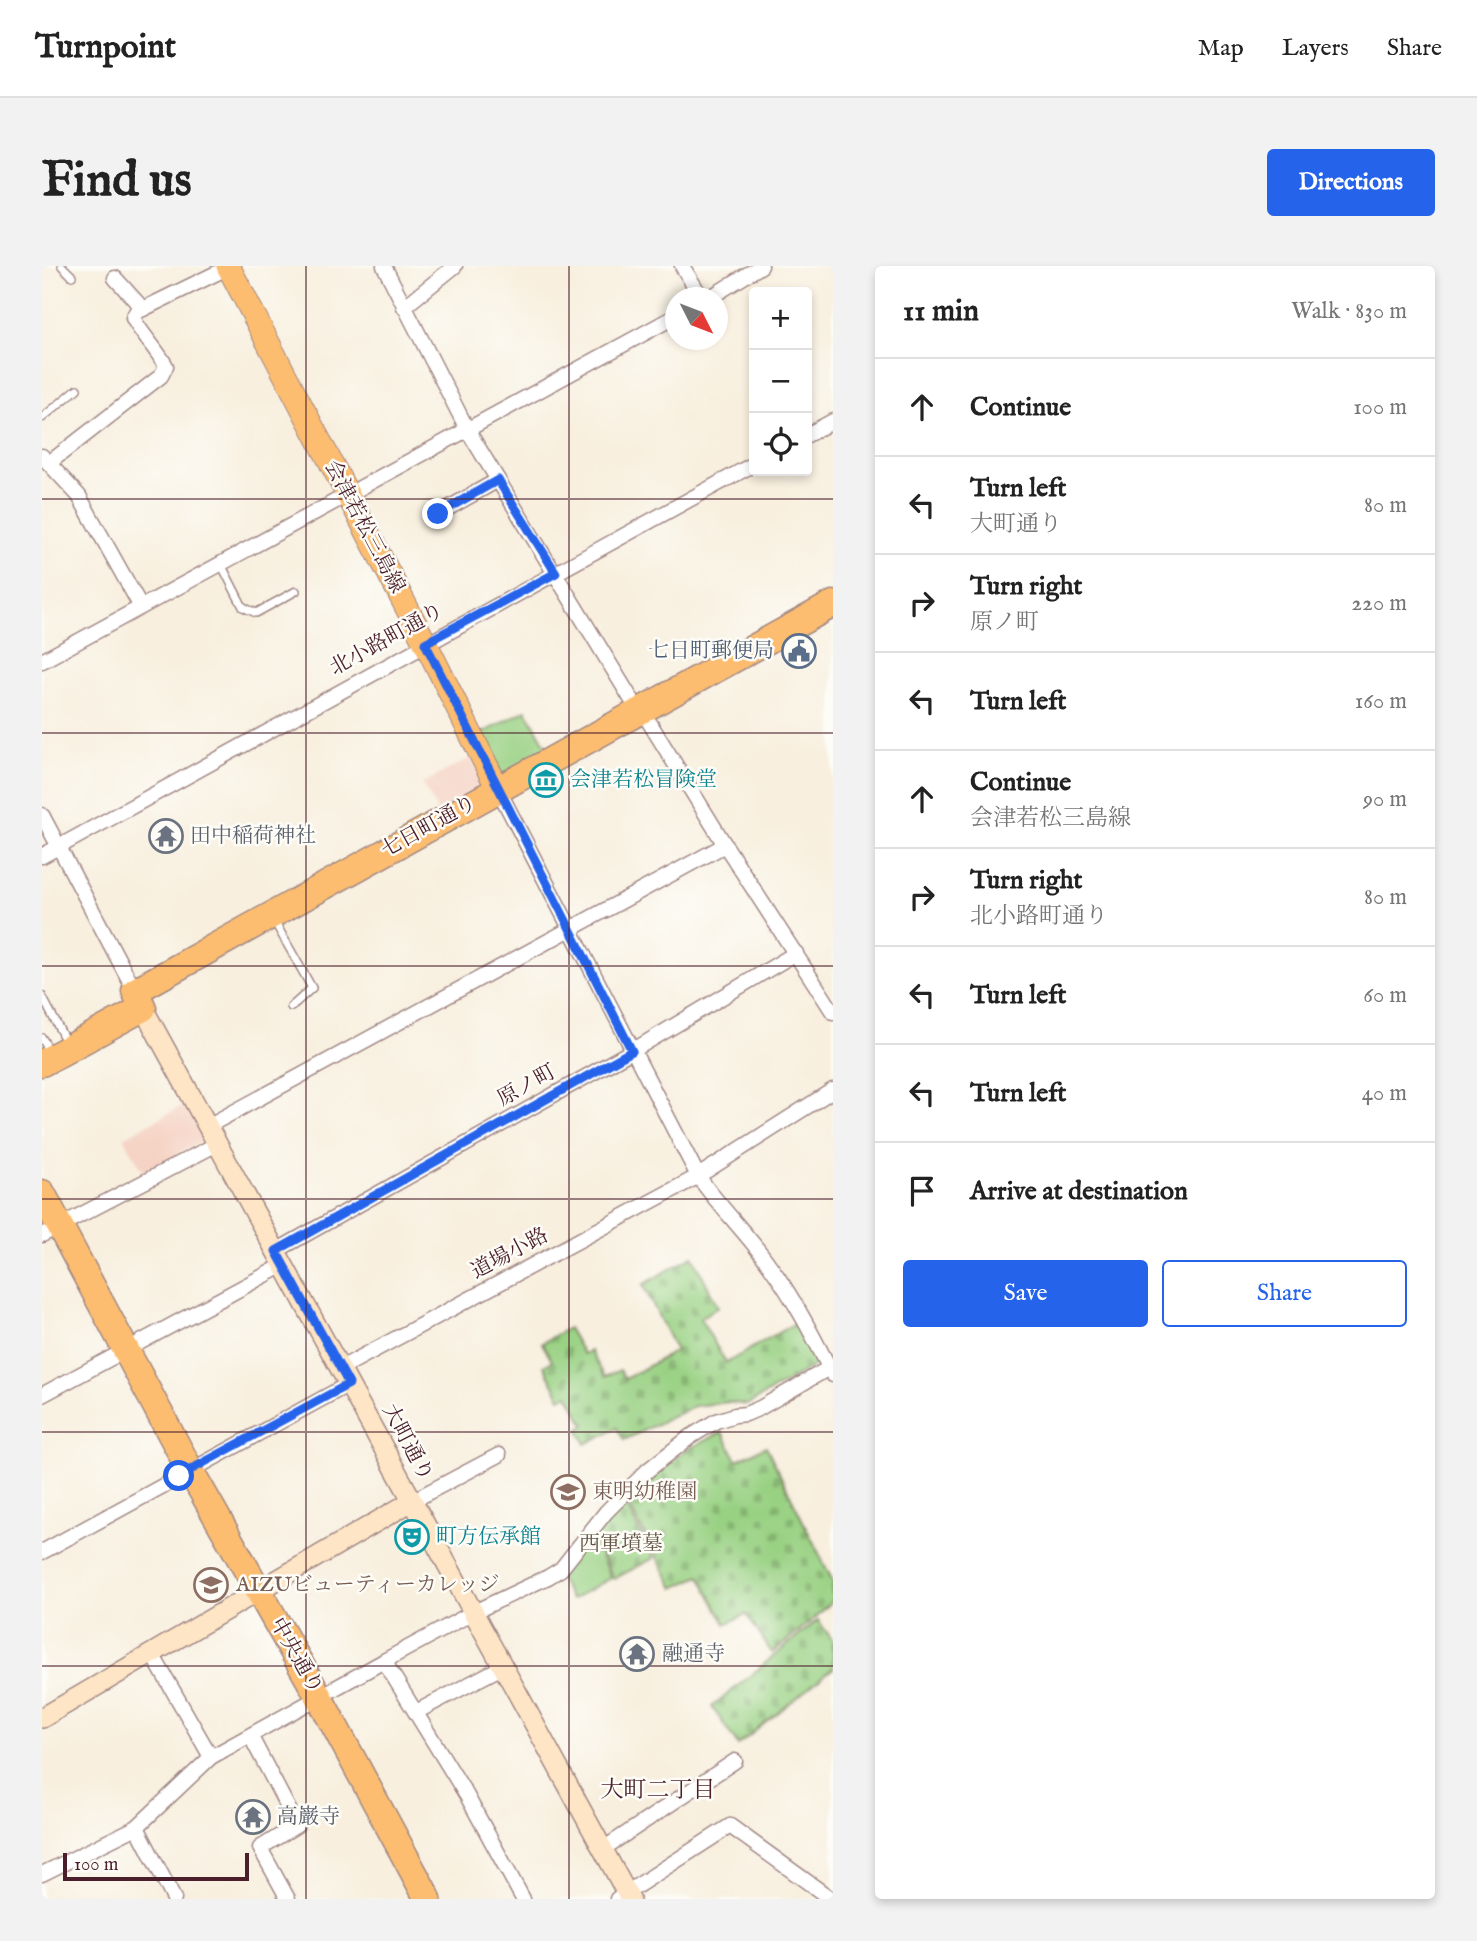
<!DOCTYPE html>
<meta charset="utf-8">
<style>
body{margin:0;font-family:"IM FELL English","Noto Serif JP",serif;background:#f2f2f2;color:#222}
.controls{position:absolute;right:21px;top:21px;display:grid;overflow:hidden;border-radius:7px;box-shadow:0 4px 10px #0003}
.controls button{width:63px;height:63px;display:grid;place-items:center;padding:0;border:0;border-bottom:2px solid #e0e0e0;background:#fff;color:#222;font:35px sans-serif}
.compass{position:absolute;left:623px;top:21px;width:63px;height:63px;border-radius:50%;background:#fff;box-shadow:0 4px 10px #0003;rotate:132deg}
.scale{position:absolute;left:21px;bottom:18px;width:186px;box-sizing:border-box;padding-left:7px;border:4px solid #4a1f2b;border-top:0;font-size:19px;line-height:24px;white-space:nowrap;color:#4a1f2b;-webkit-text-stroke:5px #fdfcf7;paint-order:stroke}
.stop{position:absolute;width:21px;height:21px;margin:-16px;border:5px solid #2563eb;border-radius:50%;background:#fff}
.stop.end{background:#2563eb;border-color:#fff;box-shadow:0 2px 7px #0008}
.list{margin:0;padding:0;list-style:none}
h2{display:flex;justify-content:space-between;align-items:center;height:91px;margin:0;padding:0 28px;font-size:30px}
h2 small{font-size:23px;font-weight:400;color:#767676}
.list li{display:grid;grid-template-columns:46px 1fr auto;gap:21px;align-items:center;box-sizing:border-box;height:98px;padding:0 28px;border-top:2px solid #e0e0e0}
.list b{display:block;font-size:26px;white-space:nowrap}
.list p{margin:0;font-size:23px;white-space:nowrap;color:#767676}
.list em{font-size:23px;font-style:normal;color:#767676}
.actions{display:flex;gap:14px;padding:21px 28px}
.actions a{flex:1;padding:16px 0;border:2px solid #2563eb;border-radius:7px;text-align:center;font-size:24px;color:#2563eb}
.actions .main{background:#2563eb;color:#fff}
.icon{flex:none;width:38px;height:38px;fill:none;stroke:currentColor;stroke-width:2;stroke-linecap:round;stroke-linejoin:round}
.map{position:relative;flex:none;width:791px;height:1633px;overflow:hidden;border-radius:7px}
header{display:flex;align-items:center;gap:42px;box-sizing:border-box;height:98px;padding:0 35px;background:#fff;border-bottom:2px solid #e0e0e0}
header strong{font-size:33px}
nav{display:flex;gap:38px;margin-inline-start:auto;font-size:24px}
.intro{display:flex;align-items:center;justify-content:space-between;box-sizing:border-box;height:168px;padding:0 42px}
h1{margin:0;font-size:49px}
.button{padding:18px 32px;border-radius:7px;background:#2563eb;color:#fff;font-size:24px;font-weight:700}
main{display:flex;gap:42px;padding:0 42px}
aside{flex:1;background:#fff;border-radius:7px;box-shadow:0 4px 10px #0003}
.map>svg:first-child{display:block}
</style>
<header>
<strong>Turnpoint</strong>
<nav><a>Map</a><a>Layers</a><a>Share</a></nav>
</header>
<div class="intro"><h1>Find us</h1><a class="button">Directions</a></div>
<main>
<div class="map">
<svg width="791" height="1633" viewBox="0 0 791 1633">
<defs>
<pattern id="cemetery-stones" width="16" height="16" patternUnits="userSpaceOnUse" patternTransform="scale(1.75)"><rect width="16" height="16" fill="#99d183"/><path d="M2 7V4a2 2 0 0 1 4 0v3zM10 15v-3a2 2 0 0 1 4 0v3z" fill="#85b371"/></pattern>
</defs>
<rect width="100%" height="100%" fill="#fdfcf7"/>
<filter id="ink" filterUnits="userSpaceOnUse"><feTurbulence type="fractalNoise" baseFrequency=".0143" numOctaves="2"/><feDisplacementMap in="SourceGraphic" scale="14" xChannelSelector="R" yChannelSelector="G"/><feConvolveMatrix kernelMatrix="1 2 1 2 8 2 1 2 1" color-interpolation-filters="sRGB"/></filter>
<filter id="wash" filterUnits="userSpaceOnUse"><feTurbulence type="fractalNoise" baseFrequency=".00686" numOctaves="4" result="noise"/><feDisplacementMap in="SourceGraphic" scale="28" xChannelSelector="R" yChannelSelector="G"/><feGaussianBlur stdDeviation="1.57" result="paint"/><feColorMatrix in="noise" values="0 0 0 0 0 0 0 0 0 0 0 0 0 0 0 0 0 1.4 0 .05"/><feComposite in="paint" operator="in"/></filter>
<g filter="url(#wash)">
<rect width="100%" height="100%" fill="#f8efde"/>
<g fill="#f5d2c3">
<path d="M 430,491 L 443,515 L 441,521 L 396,546 L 380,518 Z"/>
<path d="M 144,838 L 161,870 L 158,877 L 101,906 L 82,871 Z"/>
</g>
<g fill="url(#cemetery-stones)" stroke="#727857" stroke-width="2">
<path d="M 651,990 L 676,1041 L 658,1052 L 684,1097 L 755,1056 L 777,1097 L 705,1139 L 686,1136 L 652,1140 L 582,1174 L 575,1162 L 544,1178 L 537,1164 L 543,1159 L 526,1128 L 519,1132 L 502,1100 L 510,1095 L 500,1077 L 526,1062 L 541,1088 L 548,1085 L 563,1111 L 578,1104 L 583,1113 L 634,1085 L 601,1019 Z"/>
<path d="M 680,1166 L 695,1194 L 724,1180 L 791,1316 L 791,1334 L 775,1350 L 730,1387 L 704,1348 L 684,1358 L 658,1310 L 632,1322 L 588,1242 L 616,1207 L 644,1184 Z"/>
<path d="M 582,1236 L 612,1292 L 572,1313 L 549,1268 Z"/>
<path d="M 776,1354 L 791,1375 L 791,1402 L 696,1479 L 670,1441 Z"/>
</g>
<g fill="#99d183" stroke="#727857" stroke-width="2">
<path d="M 484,444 L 507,485 L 460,509 L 439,468 Z"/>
<path d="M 548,1268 L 569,1312 L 529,1334 L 515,1308 Z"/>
</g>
</g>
<g filter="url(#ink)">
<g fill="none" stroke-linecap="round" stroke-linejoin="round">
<g stroke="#a18784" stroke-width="10">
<g id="lane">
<path d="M 20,0 L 30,10"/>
<path d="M 0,152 L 35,123"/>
<path d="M 179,298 L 201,341 L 214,347 L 254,325"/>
<path d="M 231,653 L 270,722 L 249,741"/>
<path d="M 0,730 L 24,776"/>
<path d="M 0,772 L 9,788"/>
</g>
</g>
<g stroke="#a18784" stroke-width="17">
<g id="street">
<path d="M 342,0 L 425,163 L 591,436 L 604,451 L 683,579 L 791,746"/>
<path d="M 640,0 L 660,32"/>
<path d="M 73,12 L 101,43 L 187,1"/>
<path d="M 667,32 L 719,0"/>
<path d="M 362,41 L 413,0"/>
<path d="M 765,169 L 791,155"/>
<path d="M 0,190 L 37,230 L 99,341"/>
<path d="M 7,197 L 119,110 L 124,100 C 114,82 100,69 91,52 L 94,46 L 101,43"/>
<path d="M 396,248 L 456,214"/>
<path d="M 0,395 L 634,50"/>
<path d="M 456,523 L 656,910 C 678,942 706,968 728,1000 C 753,1034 772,1072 791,1109"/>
<path d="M 0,549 L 93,725"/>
<path d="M 0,590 L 712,198"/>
<path d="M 166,860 L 683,579"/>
<path d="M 0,969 L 175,878"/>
<path d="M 234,985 L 595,782 L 754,687"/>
<path d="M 299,1102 L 653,912 L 791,824"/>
<path d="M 0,1129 L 242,999"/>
<path d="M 370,1235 L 457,1189"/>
<path d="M 0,1286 L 307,1118"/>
<path d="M 110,1388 L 169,1491"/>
<path d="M 342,1395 L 432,1346 L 506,1311 L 519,1303 L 564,1246 L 606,1204 L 648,1171 L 674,1155 L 693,1149 L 704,1148 L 718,1142 L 787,1102"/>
<path d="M 374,1446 L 462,1400"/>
<path d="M 209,1471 L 255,1559 L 218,1582 L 246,1633"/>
<path d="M 95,1561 L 132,1633"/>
<path d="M 561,1583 L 693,1495"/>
<path d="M 0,1608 L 95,1561 L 169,1491 L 342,1395 L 425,1530 L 481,1633"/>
<path d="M 575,1633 L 688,1560 L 789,1633"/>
</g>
</g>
<g stroke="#a18784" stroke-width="22">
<g id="secondary">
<path d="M 101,742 L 588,1633"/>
<path d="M 0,1452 L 370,1235"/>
</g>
</g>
<g stroke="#a18784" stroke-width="25">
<path id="primary" d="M 186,0 L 389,388 L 456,523"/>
</g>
<g stroke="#a18784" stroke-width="29">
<g id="highway">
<path d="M 0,797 L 101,742 L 93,725 L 791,338"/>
<path d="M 0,927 L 148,1204 L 277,1431 L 386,1633"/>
</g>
</g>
<use href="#lane" stroke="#fff" stroke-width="7"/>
<use href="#street" stroke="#fff" stroke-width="14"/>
<use href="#secondary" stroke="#fee5c5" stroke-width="19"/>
<use href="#primary" stroke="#fcbd6f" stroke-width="23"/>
<use href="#highway" stroke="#fcbd6f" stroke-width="26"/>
</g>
</g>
<g fill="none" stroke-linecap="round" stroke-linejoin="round" filter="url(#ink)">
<path stroke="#2563eb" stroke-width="9" d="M 137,1210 L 307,1118 L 234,985 L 590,785 L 383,377 L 514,307 L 456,214 L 396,248"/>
</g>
<path fill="none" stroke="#4a1f2b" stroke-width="2" stroke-opacity="0.55" d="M 264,0 L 264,1633M 527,0 L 527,1633M 0,233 L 791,233M 0,467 L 791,467M 0,700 L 791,700M 0,933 L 791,933M 0,1166 L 791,1166M 0,1400 L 791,1400"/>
<defs>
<g id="civic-ring" transform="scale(1.75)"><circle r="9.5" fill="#fdfcf7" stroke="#5c6f8a" stroke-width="1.5"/><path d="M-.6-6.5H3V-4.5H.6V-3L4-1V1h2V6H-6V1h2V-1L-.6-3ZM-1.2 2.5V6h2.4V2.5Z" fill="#5c6f8a"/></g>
<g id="museum-ring" transform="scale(1.75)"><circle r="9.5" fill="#fdfcf7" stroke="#0f9aa8" stroke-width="1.5"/><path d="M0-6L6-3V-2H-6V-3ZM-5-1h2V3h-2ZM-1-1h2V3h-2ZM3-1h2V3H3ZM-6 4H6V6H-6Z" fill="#0f9aa8"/></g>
<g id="temple-ring" transform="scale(1.75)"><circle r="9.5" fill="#fdfcf7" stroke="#6b7280" stroke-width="1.5"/><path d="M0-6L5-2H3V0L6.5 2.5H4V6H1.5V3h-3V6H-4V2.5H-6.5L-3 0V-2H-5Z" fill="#6b7280"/></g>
<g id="school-ring" transform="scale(1.75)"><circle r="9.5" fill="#fdfcf7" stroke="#8d6e63" stroke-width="1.5"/><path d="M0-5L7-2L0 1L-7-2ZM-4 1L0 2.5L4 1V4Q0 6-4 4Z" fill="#8d6e63"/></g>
<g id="theatre-ring" transform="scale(1.75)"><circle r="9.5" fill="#fdfcf7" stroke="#0f9aa8" stroke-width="1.5"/><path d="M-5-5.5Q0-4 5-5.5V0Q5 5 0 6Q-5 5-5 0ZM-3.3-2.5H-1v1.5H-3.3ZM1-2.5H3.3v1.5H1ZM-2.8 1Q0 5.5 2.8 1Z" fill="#0f9aa8"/></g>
<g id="university-ring" transform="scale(1.75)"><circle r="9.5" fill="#fdfcf7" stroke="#8d6e63" stroke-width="1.5"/><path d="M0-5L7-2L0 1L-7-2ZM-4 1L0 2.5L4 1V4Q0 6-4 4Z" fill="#8d6e63"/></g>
</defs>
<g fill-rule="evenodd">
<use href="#civic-ring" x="757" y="385"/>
<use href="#museum-ring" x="504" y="514"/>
<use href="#temple-ring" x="124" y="570"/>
<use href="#school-ring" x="526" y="1226"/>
<use href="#theatre-ring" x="370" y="1271"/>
<use href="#university-ring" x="169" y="1319"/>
<use href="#temple-ring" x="595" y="1388"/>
<use href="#temple-ring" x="211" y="1551"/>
</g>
<g text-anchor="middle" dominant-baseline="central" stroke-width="5" stroke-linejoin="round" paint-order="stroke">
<g font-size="21" fill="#4a1f2b" stroke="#fdfcf7">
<text transform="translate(322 261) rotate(62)">会津若松三島線</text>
<text transform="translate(345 374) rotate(-29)">北小路町通り</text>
<text transform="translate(387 561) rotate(-29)">七日町通り</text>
<text transform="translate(485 820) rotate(-29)">原ノ町</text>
<text transform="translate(468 988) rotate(-28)">道場小路</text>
<text transform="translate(365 1177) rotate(62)">大町通り</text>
<text transform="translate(254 1390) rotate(60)">中央通り</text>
</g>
<g font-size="21" fill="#4e5e75" stroke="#fdfcf7" text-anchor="end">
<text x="732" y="385">七日町郵便局</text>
</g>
<g font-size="21" fill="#0d838f" stroke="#fdfcf7" text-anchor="start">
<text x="528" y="514">会津若松冒険堂</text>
<text x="394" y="1271">町方伝承館</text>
</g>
<g font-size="21" fill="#5b616d" stroke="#fdfcf7" text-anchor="start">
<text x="148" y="570">田中稲荷神社</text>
<text x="620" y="1388">融通寺</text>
<text x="235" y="1551">高巌寺</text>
</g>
<g font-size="21" fill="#785e54" stroke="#fdfcf7" text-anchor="start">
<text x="550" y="1226">東明幼稚園</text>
<text x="194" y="1319">AIZUビューティーカレッジ</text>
</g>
<g font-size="21" fill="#625445" stroke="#fdfcf7">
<text x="579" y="1278">西軍墳墓</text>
</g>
<g font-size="23" fill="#4a1f2b" stroke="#fdfcf7">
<text x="616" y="1524">大町二丁目</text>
</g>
</g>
</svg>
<div class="controls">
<button>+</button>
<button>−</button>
<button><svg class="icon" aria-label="locate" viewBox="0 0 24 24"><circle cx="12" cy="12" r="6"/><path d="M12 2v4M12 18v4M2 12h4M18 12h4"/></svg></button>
</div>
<svg class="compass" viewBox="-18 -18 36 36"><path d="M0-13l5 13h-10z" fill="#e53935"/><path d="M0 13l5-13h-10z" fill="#767676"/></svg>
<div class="scale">100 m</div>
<div class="stop" style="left:137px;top:1210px"></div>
<div class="stop end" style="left:396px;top:248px"></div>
</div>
<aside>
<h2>11 min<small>Walk · 830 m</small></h2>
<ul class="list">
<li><svg class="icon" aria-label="ahead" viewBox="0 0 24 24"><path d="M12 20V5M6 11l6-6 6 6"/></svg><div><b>Continue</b></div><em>100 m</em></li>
<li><svg class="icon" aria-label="left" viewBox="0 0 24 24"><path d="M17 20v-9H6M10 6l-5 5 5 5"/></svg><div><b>Turn left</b><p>大町通り</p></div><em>80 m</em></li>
<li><svg class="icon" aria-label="right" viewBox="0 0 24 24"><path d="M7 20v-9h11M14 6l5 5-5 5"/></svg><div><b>Turn right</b><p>原ノ町</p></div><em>220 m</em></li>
<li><svg class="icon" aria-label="left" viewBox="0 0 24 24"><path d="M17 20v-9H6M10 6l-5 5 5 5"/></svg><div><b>Turn left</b></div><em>160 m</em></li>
<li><svg class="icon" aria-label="ahead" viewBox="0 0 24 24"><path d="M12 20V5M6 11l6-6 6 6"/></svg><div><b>Continue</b><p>会津若松三島線</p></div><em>90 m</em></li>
<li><svg class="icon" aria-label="right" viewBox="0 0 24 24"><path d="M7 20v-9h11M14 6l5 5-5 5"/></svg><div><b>Turn right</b><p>北小路町通り</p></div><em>80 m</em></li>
<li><svg class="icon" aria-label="left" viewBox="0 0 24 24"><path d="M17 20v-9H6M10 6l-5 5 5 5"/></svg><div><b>Turn left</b></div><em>60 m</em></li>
<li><svg class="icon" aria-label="left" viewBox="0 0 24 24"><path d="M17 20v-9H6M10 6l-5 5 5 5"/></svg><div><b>Turn left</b></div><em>40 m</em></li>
<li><svg class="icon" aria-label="arrive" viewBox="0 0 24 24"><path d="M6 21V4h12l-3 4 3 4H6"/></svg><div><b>Arrive at destination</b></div></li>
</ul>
<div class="actions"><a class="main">Save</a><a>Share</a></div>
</aside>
</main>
